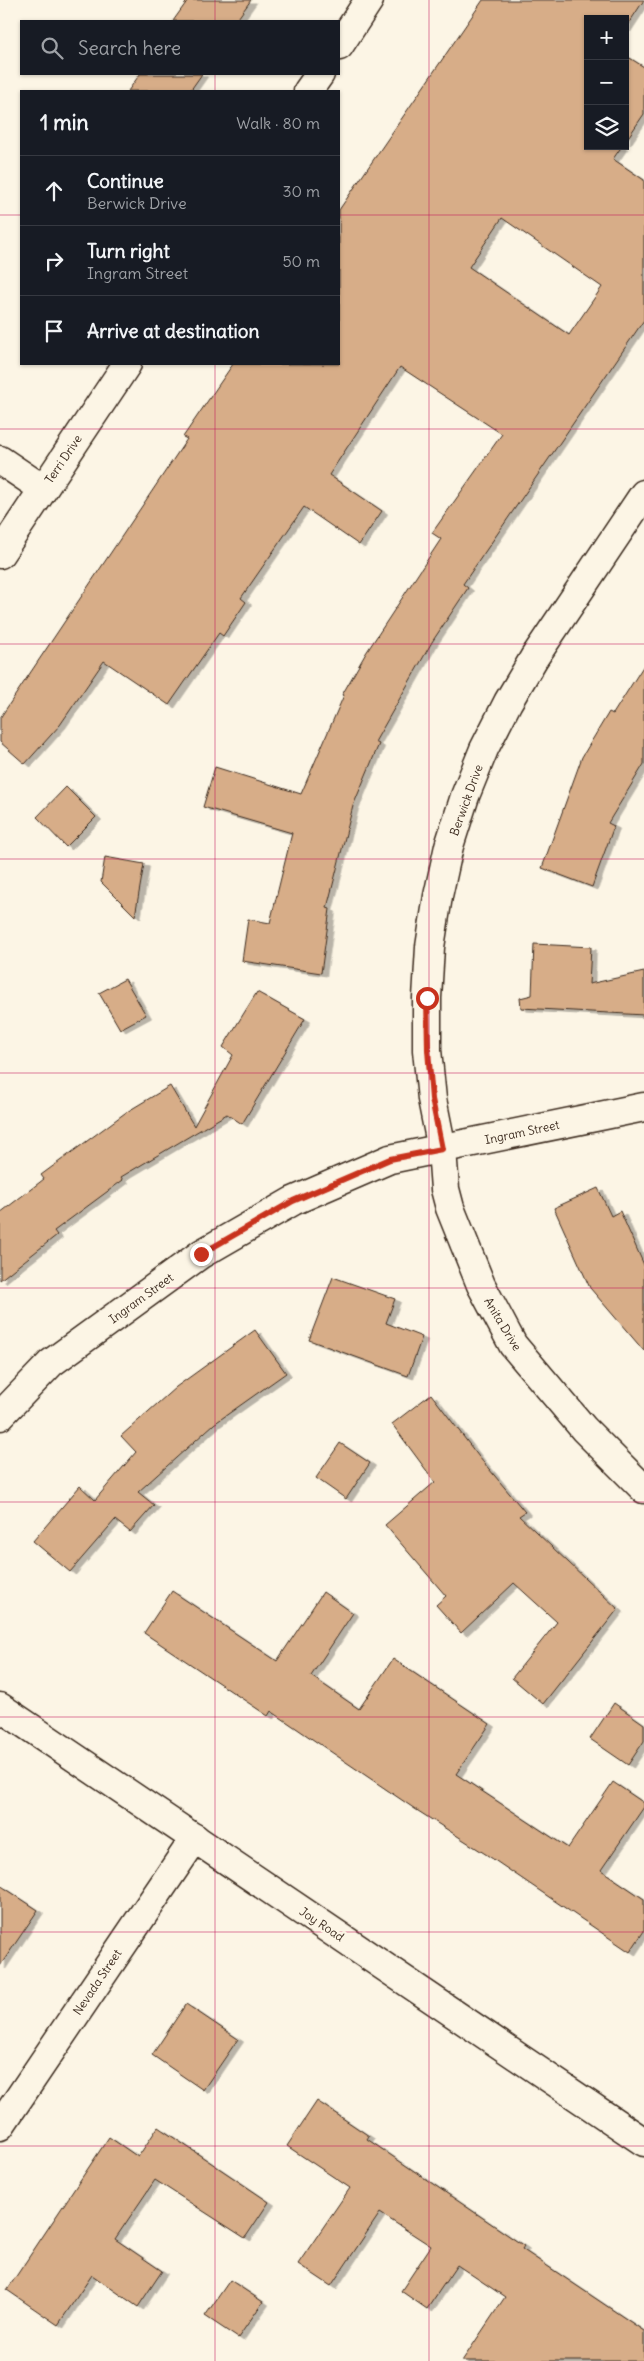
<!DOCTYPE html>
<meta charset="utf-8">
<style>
body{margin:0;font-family:Delius,sans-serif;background:#20242c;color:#f1f3f6}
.controls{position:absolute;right:15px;top:15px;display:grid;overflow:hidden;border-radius:0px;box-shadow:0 1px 4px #0004}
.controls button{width:45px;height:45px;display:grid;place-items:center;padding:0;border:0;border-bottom:1px solid #363941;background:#171b24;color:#f1f3f6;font:25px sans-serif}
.stop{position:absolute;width:15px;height:15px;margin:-11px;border:4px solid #c8321e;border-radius:50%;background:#fff}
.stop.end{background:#c8321e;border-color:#fff;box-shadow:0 1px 5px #0008}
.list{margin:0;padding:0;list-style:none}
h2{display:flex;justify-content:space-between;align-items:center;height:65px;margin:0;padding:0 20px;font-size:21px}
h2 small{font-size:16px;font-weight:400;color:#9ea1a6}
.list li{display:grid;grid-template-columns:32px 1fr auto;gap:15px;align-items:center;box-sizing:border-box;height:70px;padding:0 20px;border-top:1px solid #363941}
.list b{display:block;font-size:19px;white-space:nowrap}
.list p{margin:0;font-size:16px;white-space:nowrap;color:#9ea1a6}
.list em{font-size:16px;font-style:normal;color:#9ea1a6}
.icon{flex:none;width:28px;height:28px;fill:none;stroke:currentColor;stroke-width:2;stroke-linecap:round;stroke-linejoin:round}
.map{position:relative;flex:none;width:644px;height:2361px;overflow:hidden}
.search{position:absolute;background:#171b24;box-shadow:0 1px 4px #0004;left:20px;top:20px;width:320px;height:55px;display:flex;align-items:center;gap:12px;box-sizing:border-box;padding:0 18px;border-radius:0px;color:#9ea1a6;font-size:19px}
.panel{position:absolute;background:#171b24;box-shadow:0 1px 4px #0004;left:20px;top:90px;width:320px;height:275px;border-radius:0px}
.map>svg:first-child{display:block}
</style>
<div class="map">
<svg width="644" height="2361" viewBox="0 0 644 2361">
<defs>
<filter id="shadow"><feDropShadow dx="5.5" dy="3" stdDeviation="0" flood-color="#0004"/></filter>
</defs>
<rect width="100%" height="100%" fill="#fcf5e5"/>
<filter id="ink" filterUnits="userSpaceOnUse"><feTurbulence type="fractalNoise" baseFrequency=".02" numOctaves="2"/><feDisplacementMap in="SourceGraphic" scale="10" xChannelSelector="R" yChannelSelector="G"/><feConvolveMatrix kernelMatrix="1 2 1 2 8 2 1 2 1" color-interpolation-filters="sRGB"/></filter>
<g filter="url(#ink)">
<g fill="#d7ad88" stroke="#3b2a1e" fill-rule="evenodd" filter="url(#shadow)">
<path d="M 188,0 L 251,0 L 236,21 L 173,21 Z"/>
<path d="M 483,0 L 644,0 L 625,29 L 625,19 L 588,19 L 588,146 L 622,146 L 613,159 L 644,180 L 644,320 L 463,584 L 468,588 L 432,642 L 375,742 L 379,744 L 353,806 L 327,908 L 330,909 L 321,973 L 242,961 L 248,919 L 270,923 L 292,833 L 203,807 L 215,767 L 301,794 L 344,695 L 342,695 L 366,653 L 441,539 L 432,533 L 502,434 L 400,367 L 329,475 L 382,511 L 359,545 L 304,507 L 241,598 L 246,602 L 223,636 L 219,633 L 169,705 L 104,661 L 60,725 L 25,764 L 0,742 L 0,718 L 187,439 L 183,437 L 233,364 L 339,364 L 339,210 ZM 502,218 L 602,287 L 569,335 L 469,267 Z"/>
<path d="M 625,55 L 644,67 L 644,114 L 625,142 Z"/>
<path d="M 140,74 L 202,74 L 190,91 L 128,91 Z"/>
<path d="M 644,665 L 644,764 L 608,823 L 614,826 L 592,887 L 542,868 L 582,757 L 609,712 L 613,714 Z"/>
<path d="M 66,787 L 96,817 L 66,847 L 37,817 Z"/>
<path d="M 105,857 L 144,864 L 135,916 L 101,882 Z"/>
<path d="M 534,944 L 591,947 L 589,984 L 644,972 L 644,1015 L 521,1008 L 520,998 L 532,995 Z"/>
<path d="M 125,979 L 146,1015 L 120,1029 L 99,993 Z"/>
<path d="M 257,992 L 305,1019 L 242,1124 L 227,1114 L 121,1177 L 123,1180 L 54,1231 L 57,1235 L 0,1280 L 0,1213 L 44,1179 L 41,1175 L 125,1113 L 170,1086 L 194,1126 L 233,1055 L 223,1047 Z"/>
<path d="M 598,1188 L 611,1216 L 620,1211 L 644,1265 L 644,1351 L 590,1288 L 554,1208 Z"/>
<path d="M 333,1277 L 395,1299 L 386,1323 L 422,1337 L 408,1376 L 309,1340 Z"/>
<path d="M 255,1330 L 286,1373 L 214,1424 L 138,1492 L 154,1505 L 130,1532 L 115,1520 L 70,1572 L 33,1541 L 80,1486 L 95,1500 L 136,1452 L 121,1436 L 176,1387 Z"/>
<path d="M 431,1394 L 479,1457 L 525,1512 L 519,1516 L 618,1609 L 543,1704 L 512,1678 L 557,1622 L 514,1583 L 461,1633 L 436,1605 L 446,1596 L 385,1525 L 435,1482 L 392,1424 Z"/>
<path d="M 340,1443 L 370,1463 L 346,1499 L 316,1478 Z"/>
<path d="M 172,1591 L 277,1661 L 323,1592 L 353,1613 L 311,1676 L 359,1709 L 393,1659 L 490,1724 L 456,1774 L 568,1848 L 613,1782 L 644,1803 L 644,1807 L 601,1870 L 644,1899 L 644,1931 L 630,1952 L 487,1855 L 415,1809 L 271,1711 L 268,1716 L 144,1633 Z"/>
<path d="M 614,1703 L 644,1724 L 644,1741 L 628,1765 L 590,1739 Z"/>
<path d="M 0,1885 L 38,1910 L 0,1966 Z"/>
<path d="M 186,2004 L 238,2039 L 203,2090 L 152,2055 Z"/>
<path d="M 317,2101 L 369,2136 L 367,2139 L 524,2246 L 522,2249 L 644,2331 L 644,2361 L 462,2361 L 505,2297 L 457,2265 L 427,2309 L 401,2291 L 431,2246 L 380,2213 L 331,2286 L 298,2264 L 350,2188 L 287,2146 Z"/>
<path d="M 158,2127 L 269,2202 L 245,2238 L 155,2180 L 115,2239 L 162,2271 L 138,2307 L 92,2275 L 58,2325 L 7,2290 L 109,2137 L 138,2157 Z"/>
<path d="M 230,2280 L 263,2302 L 238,2338 L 205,2316 Z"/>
</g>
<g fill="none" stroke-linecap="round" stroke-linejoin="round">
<g stroke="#3b2a1e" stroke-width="31">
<g id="minor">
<path d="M 339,46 L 369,0"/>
<path d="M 308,91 L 320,74"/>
<path d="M 0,460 L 43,489"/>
<path d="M 644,494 L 534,658 L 508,702 L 484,749 L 465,796 L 449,846 L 438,896 L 430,947 L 427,998 L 427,1050 L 432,1099 L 442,1149 L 445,1189 L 450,1208 L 481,1285 L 513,1345 L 584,1429 L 644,1489"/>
<path d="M 0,554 L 127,364"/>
<path d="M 0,1416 L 51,1363 L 201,1254 L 293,1201 L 390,1159 L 644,1107"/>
<path d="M 0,2126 L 195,1838"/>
</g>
</g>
<g stroke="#3b2a1e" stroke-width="31">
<path id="tertiary" d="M 0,1707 L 644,2142"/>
</g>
<use href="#minor" stroke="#fcf5e5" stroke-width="28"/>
<use href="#tertiary" stroke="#fcf5e5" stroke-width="28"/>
</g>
</g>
<g fill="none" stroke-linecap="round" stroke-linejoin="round" filter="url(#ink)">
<path stroke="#c8321e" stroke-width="6" d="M 201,1254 L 293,1201 L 390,1159 L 442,1149 L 432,1099 L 428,1050 L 427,998"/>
</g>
<path fill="none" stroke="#c2185b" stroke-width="1" stroke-opacity="0.55" d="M 215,0 L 215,21M 429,0 L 429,2361M 215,74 L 215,91M 0,215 L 21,215M 339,215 L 644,215M 215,364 L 215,2361M 0,429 L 644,429M 0,644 L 644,644M 0,859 L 644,859M 0,1073 L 644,1073M 0,1288 L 644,1288M 0,1502 L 644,1502M 0,1717 L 644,1717M 0,1932 L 644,1932M 0,2146 L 644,2146"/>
<g text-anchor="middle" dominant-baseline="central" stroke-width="5" stroke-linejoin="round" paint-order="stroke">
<g font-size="12" fill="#3b2a1e" stroke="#fcf5e5">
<text transform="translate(63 459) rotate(-56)">Terri Drive</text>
<text transform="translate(466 800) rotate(-70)">Berwick Drive</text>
<text transform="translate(522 1132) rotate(-12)">Ingram Street</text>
<text transform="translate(141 1298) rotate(-36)">Ingram Street</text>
<text transform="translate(503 1324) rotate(59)">Anita Drive</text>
<text transform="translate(322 1924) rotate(34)">Joy Road</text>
<text transform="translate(97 1982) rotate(-56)">Nevada Street</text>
</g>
</g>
</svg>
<div class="controls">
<button>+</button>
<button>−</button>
<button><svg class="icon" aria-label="layers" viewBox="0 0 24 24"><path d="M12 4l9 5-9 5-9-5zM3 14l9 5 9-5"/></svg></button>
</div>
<div class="stop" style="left:427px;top:998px"></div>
<div class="stop end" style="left:201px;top:1254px"></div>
<div class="search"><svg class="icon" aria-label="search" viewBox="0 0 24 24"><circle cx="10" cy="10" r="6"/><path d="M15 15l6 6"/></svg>Search here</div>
<section class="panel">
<h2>1 min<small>Walk · 80 m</small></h2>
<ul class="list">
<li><svg class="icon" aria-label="ahead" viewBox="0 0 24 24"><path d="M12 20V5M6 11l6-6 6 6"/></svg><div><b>Continue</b><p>Berwick Drive</p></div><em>30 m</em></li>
<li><svg class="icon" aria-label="right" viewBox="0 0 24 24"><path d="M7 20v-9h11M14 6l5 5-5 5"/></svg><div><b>Turn right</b><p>Ingram Street</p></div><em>50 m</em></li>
<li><svg class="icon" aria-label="arrive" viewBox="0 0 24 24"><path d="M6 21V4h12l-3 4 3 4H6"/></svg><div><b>Arrive at destination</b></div></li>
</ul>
</section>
</div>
